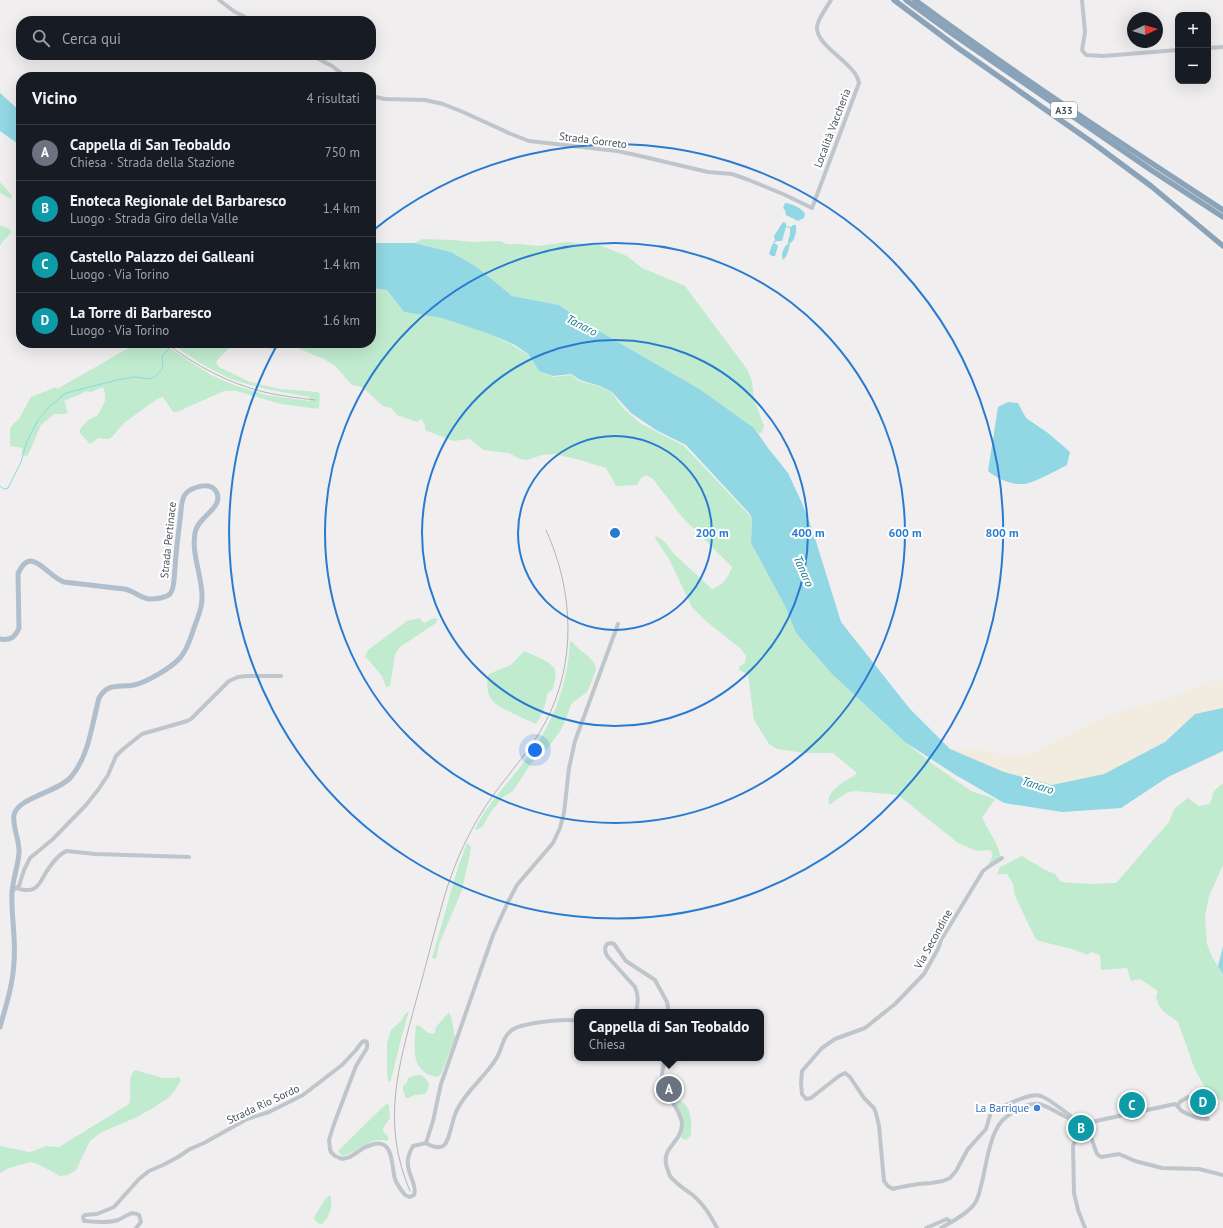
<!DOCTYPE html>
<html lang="it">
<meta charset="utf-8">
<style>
body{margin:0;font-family:"PT Sans",sans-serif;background:#242831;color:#f1f3f6}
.controls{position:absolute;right:12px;top:12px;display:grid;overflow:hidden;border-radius:8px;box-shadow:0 4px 16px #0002}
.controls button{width:36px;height:36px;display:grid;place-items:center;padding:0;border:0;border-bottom:1px solid #363941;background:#171b24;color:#f1f3f6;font:20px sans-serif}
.compass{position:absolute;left:1127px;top:12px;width:36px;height:36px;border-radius:50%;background:#171b24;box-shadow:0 4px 16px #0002;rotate:86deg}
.you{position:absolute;left:535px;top:750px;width:14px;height:14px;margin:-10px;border:3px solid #fff;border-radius:50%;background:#1a73e8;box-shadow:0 0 0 6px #1a73e833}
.badge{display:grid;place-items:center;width:26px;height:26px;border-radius:50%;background:#0b8043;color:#fff;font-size:13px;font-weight:700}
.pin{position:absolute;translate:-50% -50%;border:2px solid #fff;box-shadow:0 1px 4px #0006}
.popup{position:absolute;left:574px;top:1009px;width:190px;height:52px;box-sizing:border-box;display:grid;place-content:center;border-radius:8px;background:#171b24;filter:drop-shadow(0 1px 3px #0005);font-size:13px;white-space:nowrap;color:#9ea1a6}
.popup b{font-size:15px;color:#f1f3f6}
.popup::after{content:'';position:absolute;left:50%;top:100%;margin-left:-8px;border:8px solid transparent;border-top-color:#171b24}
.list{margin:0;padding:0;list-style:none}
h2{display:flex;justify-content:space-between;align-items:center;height:52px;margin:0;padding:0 16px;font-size:17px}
h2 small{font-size:13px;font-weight:400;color:#9ea1a6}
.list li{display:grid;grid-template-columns:26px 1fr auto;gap:12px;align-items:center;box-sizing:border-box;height:56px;padding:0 16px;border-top:1px solid #363941}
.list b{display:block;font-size:15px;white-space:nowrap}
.list p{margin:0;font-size:13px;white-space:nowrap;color:#9ea1a6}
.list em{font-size:13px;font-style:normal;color:#9ea1a6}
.icon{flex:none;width:22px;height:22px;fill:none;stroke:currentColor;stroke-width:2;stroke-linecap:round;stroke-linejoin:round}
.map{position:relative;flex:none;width:1223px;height:1228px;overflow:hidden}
.search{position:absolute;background:#171b24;box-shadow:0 4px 16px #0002;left:16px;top:16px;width:360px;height:44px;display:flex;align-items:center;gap:10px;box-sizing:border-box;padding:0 14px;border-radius:16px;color:#9ea1a6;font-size:15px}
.panel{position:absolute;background:#171b24;box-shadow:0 4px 16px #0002;left:16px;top:72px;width:360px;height:276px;border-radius:16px}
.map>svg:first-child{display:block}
</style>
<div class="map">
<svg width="1223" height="1228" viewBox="0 0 1223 1228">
<rect width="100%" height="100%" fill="#f1eeef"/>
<g fill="#c0ebce">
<path d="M 0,182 L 12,196 L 11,199 L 0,193 Z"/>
<path d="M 0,225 L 10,229 L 11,233 L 3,241 L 0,246 Z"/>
<path d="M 423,239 L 453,240 L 474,242 L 499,241 L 507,244 L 519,244 L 538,246 L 567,242 L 599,245 L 627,256 L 642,268 L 685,286 L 747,369 L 752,381 L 754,399 L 764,426 L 762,432 L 759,434 L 754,428 L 701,390 L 587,324 L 559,305 L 512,296 L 477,267 L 451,252 L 414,243 Z"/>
<path d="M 371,288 L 387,290 L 404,312 L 442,318 L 492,335 L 514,346 L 528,355 L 539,371 L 553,377 L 571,375 L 579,381 L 601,387 L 611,392 L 624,409 L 640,423 L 684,446 L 752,518 L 751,543 L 785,606 L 796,633 L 832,674 L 905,742 L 934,765 L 971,791 L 995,799 L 982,818 L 997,845 L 1001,858 L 988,864 C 991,860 995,855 990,850 L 977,851 L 958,843 L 898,795 L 856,791 L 848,792 L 829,805 C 825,789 848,781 857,773 L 833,753 L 805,753 L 777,749 L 769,744 L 754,720 L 748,674 L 739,670 L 739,667 L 745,663 L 746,656 L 741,649 L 706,621 L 692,607 L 669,559 L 655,538 L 656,536 L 665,542 L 673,553 L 712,589 C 724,584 727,579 732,567 L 682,517 L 653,479 L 646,475 L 641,478 L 637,485 L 616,486 L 606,468 L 580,460 L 554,454 L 542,455 L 527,460 L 520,459 L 509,453 L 483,450 L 470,439 L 453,441 L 425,430 L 425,425 L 421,419 L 417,422 L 397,415 L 391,408 L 383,406 L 362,387 L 352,385 L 335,366 L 324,359 L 302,350 L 290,343 L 371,343 Z"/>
<path d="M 135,343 L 162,343 L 211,375 L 234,385 L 266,395 L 310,401 L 310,397 C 282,392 253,388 227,377 C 207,368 188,356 171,343 L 234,343 C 229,350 219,356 216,363 L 219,367 L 250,382 L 280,389 L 318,392 L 320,394 L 319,409 L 281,404 L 236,391 L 224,391 L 177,412 L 173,412 L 163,397 L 157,399 L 124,423 L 112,437 L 108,439 L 98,438 L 90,444 L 80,433 L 80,429 L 88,420 L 98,415 L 105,401 L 105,393 L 103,387 L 91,392 L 87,391 L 64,401 L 68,412 L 65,414 L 54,414 L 41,425 L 28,455 L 25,456 L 22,454 L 22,448 L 10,446 L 10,429 L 13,424 L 19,419 L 31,397 L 56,387 L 57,389 L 134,345 Z"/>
<path d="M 261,343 L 286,343 L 275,350 L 264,347 Z"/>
<path d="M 419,618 L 424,623 L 434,618 L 438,619 L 436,623 L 400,647 L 395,654 L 390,686 L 386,687 L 382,676 L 365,656 L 368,650 L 407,621 Z"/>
<path d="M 571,641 L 579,649 L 588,656 L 594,663 L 595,666 L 596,670 L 593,678 L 587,692 L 571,704 L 566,719 L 561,730 L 547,749 L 535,759 L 528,768 L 513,791 L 503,797 L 490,813 L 483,826 L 477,830 L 475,829 C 487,804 508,783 525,761 C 553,724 567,688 570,642 Z"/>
<path d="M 525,651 C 532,655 553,662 555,670 C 557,675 554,684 553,689 L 547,694 C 546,706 542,714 536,724 C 527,720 518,716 510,712 C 491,703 485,697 488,675 C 496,670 507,668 513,663 C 517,659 520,654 525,651 Z"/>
<path d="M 1222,784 L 1223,784 L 1223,865 L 1209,896 L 1205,916 L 1207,944 L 1212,957 L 1223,974 L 1223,1102 L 1207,1091 L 1195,1070 L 1178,1022 L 1163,1011 L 1158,1004 L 1156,997 L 1158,991 L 1140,979 L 1131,981 L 1127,968 L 1101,970 L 1100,955 L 1091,952 L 1088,955 L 1072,949 L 1039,941 L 1035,938 L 1015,896 L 1013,884 L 1007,874 L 997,874 L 1000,867 L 1022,856 L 1045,870 L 1055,874 L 1061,882 L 1091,884 L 1116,883 L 1169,822 L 1174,809 L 1188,798 L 1199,806 L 1210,804 L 1214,791 Z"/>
<path d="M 467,843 L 471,847 L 470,854 L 462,890 L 439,944 L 436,959 L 432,958 L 458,867 Z"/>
<path d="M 409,1011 L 401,1039 L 391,1080 L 389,1082 L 388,1080 L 387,1072 L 387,1043 L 391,1030 L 400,1022 L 406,1013 Z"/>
<path d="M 449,1012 L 452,1020 L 455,1038 L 441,1074 L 438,1077 C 410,1073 414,1048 416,1026 L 417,1025 C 424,1027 427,1036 435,1033 L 436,1027 Z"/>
<path d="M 135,1070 L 163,1078 L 171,1078 L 179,1077 L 181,1080 L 174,1092 L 168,1098 L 153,1108 L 137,1117 L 100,1133 L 90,1141 L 76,1170 L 68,1175 L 60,1176 L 38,1164 L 30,1162 L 9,1168 L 0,1173 L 0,1146 L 29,1152 L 34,1151 L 46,1146 L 59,1147 L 129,1104 C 133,1094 126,1078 135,1070 Z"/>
<path d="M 417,1075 C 422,1074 426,1079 429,1083 L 428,1090 L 425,1094 L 415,1095 L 408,1098 L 406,1098 L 403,1091 L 403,1086 L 406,1084 L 409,1077 Z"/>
<path d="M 672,1099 C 692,1100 692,1120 691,1135 L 686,1140 L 681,1138 C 686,1122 678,1114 672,1099 Z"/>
<path d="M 387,1103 L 389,1105 L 390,1118 L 383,1128 L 383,1131 L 389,1138 L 387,1141 C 367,1136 359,1153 342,1156 L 338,1151 L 340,1149 Z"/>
<path d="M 330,1195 C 334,1204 329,1220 320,1225 L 314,1219 L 314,1217 L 326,1198 Z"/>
</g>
<path fill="#f1ebe0" d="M 1214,680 L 1223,681 L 1223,708 L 1195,714 L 1165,742 L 1104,774 L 1052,785 L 1004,772 L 950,749 L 982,749 L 1005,756 L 1030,754 L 1111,714 L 1170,698 Z"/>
<g fill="#91d7e4">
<path d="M 0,93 L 21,112 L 21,146 L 0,131 Z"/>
<path d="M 785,203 C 791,203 802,208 805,214 L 804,218 L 798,221 L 786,215 L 785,210 L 783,208 Z"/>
<path d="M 783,222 L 786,223 L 786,226 L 791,227 L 793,225 L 796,225 C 797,230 795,238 792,242 L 790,243 C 789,248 788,256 783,260 C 781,255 783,247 788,244 L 788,240 L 790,235 L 790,228 L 786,227 L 782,241 L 776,241 L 774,244 L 776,244 L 778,246 L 775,256 L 772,256 L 769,254 L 772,245 L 775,240 L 774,236 Z"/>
<path d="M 371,243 L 414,243 L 451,252 L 477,267 L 512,296 L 559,305 L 587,324 L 701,390 L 754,428 L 768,448 L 788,473 L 802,503 L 814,535 L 841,622 L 910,709 L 950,749 L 1004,772 L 1052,785 L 1104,774 L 1165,742 L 1195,714 L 1223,708 L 1223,751 L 1168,777 L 1121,808 L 1062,812 L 1004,803 L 954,774 L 905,742 L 832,674 L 796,633 L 785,606 L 751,543 L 752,518 L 749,513 L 686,445 L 656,430 L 631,413 L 612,392 L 600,386 L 580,380 L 571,374 L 553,376 L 539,371 L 528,354 L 515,345 L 492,335 L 442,318 L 404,312 L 387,290 L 371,288 Z"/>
<path d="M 1008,402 L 1018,403 L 1026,418 L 1048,433 L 1070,452 L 1067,465 C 1059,469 1032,484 1024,484 C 1011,485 998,479 988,471 L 998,407 Z"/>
<path d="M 1223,946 L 1223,974 L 1218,966 Z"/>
</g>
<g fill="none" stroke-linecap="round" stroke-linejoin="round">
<path stroke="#91d7e4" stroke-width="1" d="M 0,486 L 4,489 L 8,488 L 21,462 L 27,441 L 38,420 L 50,406 L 66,393 L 117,380 L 134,377 L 151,379 L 157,375 L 163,368 L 162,357 L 173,343"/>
<g stroke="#bec6cc" stroke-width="4">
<path d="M 219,0 L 235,12 L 253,21"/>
<path d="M 1082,0 L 1085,32 L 1082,50 L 1086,55 L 1103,56 L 1178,50"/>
<path d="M 1208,48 L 1223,47"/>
<path d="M 311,55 L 332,66 L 346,77"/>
<path d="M 371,96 L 385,99 L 425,100 L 443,104 L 463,112 L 511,134 L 529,141 L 617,151 L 636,155 L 708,172 L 732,174 L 749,180 L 783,194 L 812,208 L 859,83 C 856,63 816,47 817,27 C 817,20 827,7 831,0"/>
<path d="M 1002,858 L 991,865 L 983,871 L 941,940 L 938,949 L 924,974 L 895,1004 L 865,1028 L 835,1039 L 822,1048 L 802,1071 L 801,1083 L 802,1094 L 806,1099 L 811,1098 L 839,1076 L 845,1073 L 850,1077 L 864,1098 L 874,1108 L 876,1113 L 879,1126 L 884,1181 L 888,1186 L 893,1189 L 896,1188 L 918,1184 L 931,1183 L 943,1181 L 950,1178 L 956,1171 L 968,1149 L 986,1129 L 991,1112 C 1003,1107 1029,1092 1041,1096 C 1051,1100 1068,1114 1077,1121"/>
<path d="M 17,888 C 21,890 29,891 33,889 C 39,887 42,879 45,874 C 50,866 58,854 67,851 L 95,854 L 189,857"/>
<path d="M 12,891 L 19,886 L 24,870 L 30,858 L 53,839 L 86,805 L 98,790 L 108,775 L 116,756 L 122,750 L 142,734 L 187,721 L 191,719 L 229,681 L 238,677 L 247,676 L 281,676"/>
<path d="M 636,1012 C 638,1003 639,996 635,987 L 608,957 C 605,953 604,948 607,944 L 611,943 L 614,944 L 626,961 L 655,980 L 667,1002 L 669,1012"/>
<path d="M 665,1058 C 663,1067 660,1079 664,1088 C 669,1099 681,1111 682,1124 C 682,1143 660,1147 667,1168 C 668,1170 669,1174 670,1176 C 676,1184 686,1190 694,1196 C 704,1205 711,1216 717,1228"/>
<path d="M 1178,1105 L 1180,1102 L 1188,1097"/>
<path d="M 1089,1124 L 1096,1121 L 1175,1104 C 1178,1106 1179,1109 1182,1111 C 1190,1116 1199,1119 1208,1119"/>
<path d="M 1088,1129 L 1097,1154 L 1101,1157 L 1119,1154 L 1135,1161 L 1162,1168 L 1199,1169 L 1223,1175"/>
<path d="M 426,1143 L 433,1121 L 441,1084 L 493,935 L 508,902 L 517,885 L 553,843 L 560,828 L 564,813 L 569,768 L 575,741 L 618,624"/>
<path d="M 426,1143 C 431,1146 437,1149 443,1146 C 450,1142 452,1118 457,1110 C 466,1091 485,1077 496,1059 C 502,1050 502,1037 512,1030 C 522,1023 565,1018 577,1021"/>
<path d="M 136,1228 L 141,1222 L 139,1215 C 130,1210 126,1217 118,1220 C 109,1223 95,1222 86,1221 L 84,1221 L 83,1217 L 85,1215 L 97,1214 L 114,1207 L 139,1179 L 149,1171 L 163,1165 L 178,1157 L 190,1149 L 204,1143 L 247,1119 L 269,1112 L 303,1095 L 342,1065 L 356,1050 L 362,1042 L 365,1041 L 367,1042 L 367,1048 L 356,1066 L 334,1124 L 329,1140 L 330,1149 L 331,1152 L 335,1156 L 342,1159 L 350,1157 L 365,1147 L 374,1144 C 394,1140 391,1165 395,1179 C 397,1185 401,1190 405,1195 L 410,1197 L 414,1195 C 416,1190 414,1187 413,1182 C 407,1167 405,1160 413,1146 L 426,1143"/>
<path d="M 926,1228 L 947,1219 L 951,1222"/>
<path d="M 941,1228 C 951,1222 969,1213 975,1203 C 979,1197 980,1189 982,1182 C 986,1165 990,1135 1001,1122 C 1004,1118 1009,1115 1013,1112 C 1039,1097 1042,1105 1066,1117 C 1074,1121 1084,1120 1089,1124"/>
<path d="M 1085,1228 L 1078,1210 L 1074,1193 L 1073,1146 L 1076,1139 L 1089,1128"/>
</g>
<path stroke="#b0bfcb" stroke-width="5" d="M 0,639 C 11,641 15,637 19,628 L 18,574 C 31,543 47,577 64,582 L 124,589 C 133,590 140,598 149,599 C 155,599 165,598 170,594 C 175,588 174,575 175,568 C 176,552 178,536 180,520 C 181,513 181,505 183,499 C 184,494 187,492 190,490 C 198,486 212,482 217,493 C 223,509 197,517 195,533 C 191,555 203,577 202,599 C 202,610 196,621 193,631 C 190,640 187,650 180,658 C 171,668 147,682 134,685 C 119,688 108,682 99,698 C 92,724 89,756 71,777 C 58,792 17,798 14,815 C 12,826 20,841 19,853 C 18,866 13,879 12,892 C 11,915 16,939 14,962 C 13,984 6,1006 0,1027"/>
<g stroke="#8aa3b9" stroke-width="5.5">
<path d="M 894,0 L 958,48 L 1093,143 L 1151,186 L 1223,246"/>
<path d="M 906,0 L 954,35 L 1151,170 L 1223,217"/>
<path d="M 915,0 C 1015,74 1119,142 1223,210"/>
</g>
<g stroke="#b1b4b8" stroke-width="1">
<path d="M 166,343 C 196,366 228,383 264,392 C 281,396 298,398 315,400"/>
<path d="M 410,1191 C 381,1123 398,1068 416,1001 C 426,966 434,932 444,898 C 455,860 471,826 494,794 C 511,771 531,749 545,723 C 577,663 574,591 546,530"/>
</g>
</g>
<g fill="none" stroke="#297bd0" stroke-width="2">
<circle cx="615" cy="533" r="97"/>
<circle cx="615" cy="533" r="193"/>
<circle cx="615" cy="533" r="290"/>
<path d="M371 232A387 387 0 1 1 277 345"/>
</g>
<circle fill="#3f7fe0" stroke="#fff" stroke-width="1.5" cx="1037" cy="1108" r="4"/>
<g text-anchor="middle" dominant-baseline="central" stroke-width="4" stroke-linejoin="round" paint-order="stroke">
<rect fill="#fff" stroke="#7f868c" stroke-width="1" x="1051" y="102" width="26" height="16" rx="3"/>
<g font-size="10" font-weight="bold" fill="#48525a">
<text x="1064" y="110">A33</text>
</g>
<g font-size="11" fill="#48525a" stroke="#fff">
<text transform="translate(832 128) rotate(-69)">Località Vaccheria</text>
<text transform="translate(593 140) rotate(7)">Strada Gorreto</text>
<text transform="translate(168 540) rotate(-84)">Strada Pertinace</text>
<text transform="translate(933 939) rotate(-61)">Via Secondine</text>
<text transform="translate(263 1104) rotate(-25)">Strada Rio Sordo</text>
</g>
<g font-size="11" fill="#366cbe" stroke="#fff" text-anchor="end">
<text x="1029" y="1108">La Barrique</text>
</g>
<g font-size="12" font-style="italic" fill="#187c8e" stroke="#fff">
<text transform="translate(582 325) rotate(27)">Tanaro</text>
<text transform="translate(804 571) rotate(66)">Tanaro</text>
<text transform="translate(1038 785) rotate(18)">Tanaro</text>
</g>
</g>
<circle cx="615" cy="533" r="6" fill="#297bd0" stroke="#fff" stroke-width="2"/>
<g font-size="12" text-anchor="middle" font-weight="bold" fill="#297bd0" stroke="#fff" stroke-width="4" stroke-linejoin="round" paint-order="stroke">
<text x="712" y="537">200 m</text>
<text x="808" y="537">400 m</text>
<text x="905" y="537">600 m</text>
<text x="1002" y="537">800 m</text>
</g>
</svg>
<div class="controls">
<button>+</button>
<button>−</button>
</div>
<svg class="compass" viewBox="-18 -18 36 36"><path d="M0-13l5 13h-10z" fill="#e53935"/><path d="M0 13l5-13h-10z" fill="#9ea1a6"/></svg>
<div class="you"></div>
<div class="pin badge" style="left:669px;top:1089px;background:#6b7280">A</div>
<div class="popup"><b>Cappella di San Teobaldo</b>Chiesa</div>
<div class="pin badge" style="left:1081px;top:1128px;background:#0f9aa8">B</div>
<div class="pin badge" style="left:1132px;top:1105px;background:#0f9aa8">C</div>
<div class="pin badge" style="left:1203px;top:1102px;background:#0f9aa8">D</div>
<div class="search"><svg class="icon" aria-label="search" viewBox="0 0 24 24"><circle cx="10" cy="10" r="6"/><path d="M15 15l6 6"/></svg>Cerca qui</div>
<section class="panel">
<h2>Vicino<small>4 risultati</small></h2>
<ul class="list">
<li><span class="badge" style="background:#6b7280">A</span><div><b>Cappella di San Teobaldo</b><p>Chiesa · Strada della Stazione</p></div><em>750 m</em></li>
<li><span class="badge" style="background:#0f9aa8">B</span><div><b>Enoteca Regionale del Barbaresco</b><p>Luogo · Strada Giro della Valle</p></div><em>1.4 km</em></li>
<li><span class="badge" style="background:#0f9aa8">C</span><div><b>Castello Palazzo dei Galleani</b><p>Luogo · Via Torino</p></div><em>1.4 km</em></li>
<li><span class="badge" style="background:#0f9aa8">D</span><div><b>La Torre di Barbaresco</b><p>Luogo · Via Torino</p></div><em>1.6 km</em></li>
</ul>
</section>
</div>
